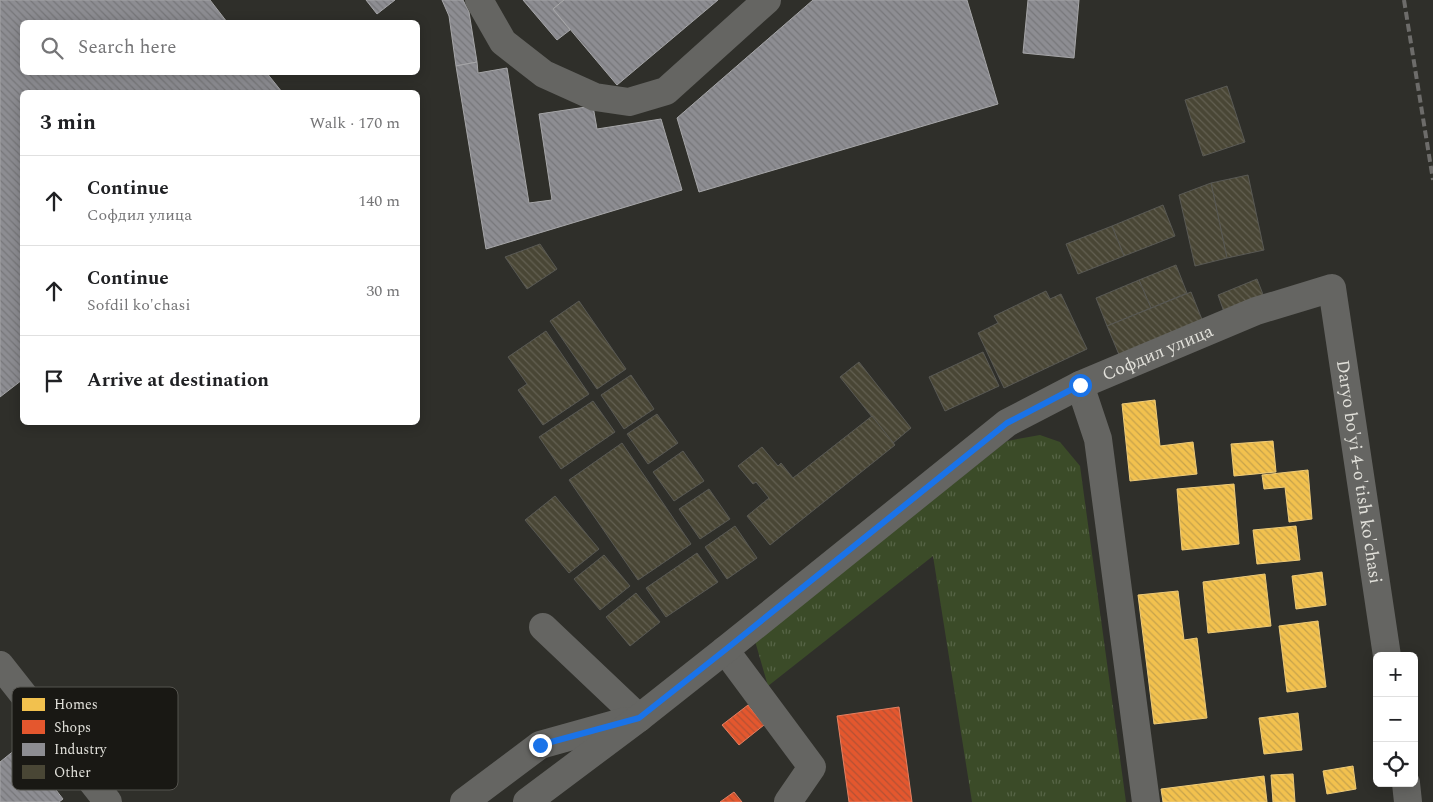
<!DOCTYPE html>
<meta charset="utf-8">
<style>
body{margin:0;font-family:Spectral,serif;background:#f6f6f6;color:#202124}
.controls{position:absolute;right:15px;bottom:15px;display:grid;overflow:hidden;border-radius:8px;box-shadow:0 2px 12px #0003}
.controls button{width:45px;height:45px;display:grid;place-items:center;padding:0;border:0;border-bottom:1px solid #e0e0e0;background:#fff;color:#202124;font:25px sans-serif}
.stop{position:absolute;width:15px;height:15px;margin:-11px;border:4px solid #1a73e8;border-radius:50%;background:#fff}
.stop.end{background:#1a73e8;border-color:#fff;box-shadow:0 1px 5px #0008}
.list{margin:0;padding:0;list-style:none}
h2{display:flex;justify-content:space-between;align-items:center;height:65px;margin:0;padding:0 20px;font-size:21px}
h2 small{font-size:16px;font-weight:400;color:#757577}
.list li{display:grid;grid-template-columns:32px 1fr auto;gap:15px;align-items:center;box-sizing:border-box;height:90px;padding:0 20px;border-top:1px solid #e0e0e0}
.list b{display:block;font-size:19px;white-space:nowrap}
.list p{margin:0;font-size:16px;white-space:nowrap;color:#757577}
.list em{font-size:16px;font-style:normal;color:#757577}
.icon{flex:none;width:28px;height:28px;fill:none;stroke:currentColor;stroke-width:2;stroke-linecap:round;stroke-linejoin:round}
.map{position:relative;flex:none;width:1433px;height:802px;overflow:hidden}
.search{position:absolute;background:#fff;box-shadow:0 2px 12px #0003;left:20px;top:20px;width:400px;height:55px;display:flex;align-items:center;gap:12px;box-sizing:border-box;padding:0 18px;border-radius:8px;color:#757577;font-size:19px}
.panel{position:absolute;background:#fff;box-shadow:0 2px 12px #0003;left:20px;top:90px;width:400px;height:335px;border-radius:8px}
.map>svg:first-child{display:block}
</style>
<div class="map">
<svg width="1433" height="802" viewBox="0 0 1433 802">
<defs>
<pattern id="grass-tufts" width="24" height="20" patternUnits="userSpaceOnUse" patternTransform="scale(1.25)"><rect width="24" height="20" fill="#3b4b28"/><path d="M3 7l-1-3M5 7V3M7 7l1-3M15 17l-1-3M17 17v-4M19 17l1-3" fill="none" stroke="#576547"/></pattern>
<pattern id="homes-back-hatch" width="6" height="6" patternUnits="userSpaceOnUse" patternTransform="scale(1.25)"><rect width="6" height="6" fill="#f2c14e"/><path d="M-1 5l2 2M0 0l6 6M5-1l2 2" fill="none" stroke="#c6a24b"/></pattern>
<pattern id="shops-back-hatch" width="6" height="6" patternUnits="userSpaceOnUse" patternTransform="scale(1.25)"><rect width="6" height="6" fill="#e4572e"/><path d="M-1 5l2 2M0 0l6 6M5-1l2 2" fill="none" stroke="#b45134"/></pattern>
<pattern id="industry-back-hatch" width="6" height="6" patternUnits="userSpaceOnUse" patternTransform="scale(1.25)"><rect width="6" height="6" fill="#8d8d92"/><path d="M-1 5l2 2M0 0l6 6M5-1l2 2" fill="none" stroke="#77777a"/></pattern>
<pattern id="building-back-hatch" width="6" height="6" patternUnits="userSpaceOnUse" patternTransform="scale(1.25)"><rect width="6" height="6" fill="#494635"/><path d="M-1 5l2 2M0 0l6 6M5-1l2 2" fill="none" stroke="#636052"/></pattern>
</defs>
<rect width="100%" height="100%" fill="#2f2f2a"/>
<path fill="url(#grass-tufts)" d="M 1040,435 L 1060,442 L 1080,466 L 1126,802 L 972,802 L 933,556 L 768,686 L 755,641 L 1007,441 Z"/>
<g fill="url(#homes-back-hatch)" stroke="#edca78">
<path d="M 1155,400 L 1160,446 L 1193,442 L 1197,474 L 1130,481 L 1122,404 Z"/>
<path d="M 1273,441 L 1276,472 L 1234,476 L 1231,444 Z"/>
<path d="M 1308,470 L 1312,519 L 1289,522 L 1285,487 L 1264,489 L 1262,475 Z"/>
<path d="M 1234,484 L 1239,544 L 1182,550 L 1177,489 Z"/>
<path d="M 1296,526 L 1300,560 L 1257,564 L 1253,530 Z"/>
<path d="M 1322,572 L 1326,605 L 1296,609 L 1292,576 Z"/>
<path d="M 1265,574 L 1271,626 L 1208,633 L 1203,582 Z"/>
<path d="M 1178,591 L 1184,640 L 1197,638 L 1207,718 L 1154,724 L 1138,595 Z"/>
<path d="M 1318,621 L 1326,687 L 1287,692 L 1279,626 Z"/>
<path d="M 1298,713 L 1302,750 L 1264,754 L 1259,718 Z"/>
<path d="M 1353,766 L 1356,789 L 1327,794 L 1323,771 Z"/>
<path d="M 1293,774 L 1295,802 L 1273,802 L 1271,775 Z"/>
<path d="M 1264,776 L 1267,802 L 1163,802 L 1161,789 Z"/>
</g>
<g fill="url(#shops-back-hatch)" stroke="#e38062">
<path d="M 748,705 L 764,725 L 739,745 L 722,725 Z"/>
<path d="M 899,707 L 912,802 L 849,802 L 837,716 Z"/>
<path d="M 734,792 L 742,802 L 720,802 Z"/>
</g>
<g fill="url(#industry-back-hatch)" stroke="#a6a6a8">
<path d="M 0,0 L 210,0 L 227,22 L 22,22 L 22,72 L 266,72 L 282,92 L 22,92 L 22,380 L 0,397 Z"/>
<path d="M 366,0 L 395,0 L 377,14 Z"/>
<path d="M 442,0 L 463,0 L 469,12 L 477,62 L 456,66 L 449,16 Z"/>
<path d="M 523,0 L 564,0 L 553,9 L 570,30 L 557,40 Z"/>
<path d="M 564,0 L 718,0 L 617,85 L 553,9 Z"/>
<path d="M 813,0 L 967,0 L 998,104 L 699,192 L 677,118 Z"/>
<path d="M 1028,0 L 1079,0 L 1074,58 L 1023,53 Z"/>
<path d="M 477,62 L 478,73 L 507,68 L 529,203 L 552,200 L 539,114 L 593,106 L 597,129 L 661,119 L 682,190 L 486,249 L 456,66 Z"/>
<path d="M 21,745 L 63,799 L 59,802 L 0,802 L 0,762 Z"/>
</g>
<g fill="url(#building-back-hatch)" stroke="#595954">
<path d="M 1227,86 L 1245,142 L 1203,156 L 1185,100 Z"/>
<path d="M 1248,175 L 1264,250 L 1227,258 L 1211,183 Z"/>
<path d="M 1211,183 L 1227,258 L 1195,266 L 1179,195 Z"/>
<path d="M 1163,205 L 1175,236 L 1124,256 L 1112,226 Z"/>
<path d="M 1112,226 L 1124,256 L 1078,274 L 1066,244 Z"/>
<path d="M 540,244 L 557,269 L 527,289 L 505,257 Z"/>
<path d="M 1176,265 L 1187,293 L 1151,308 L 1139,280 Z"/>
<path d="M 1257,279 L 1264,297 L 1224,312 L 1218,295 Z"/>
<path d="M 1139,280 L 1151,308 L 1107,326 L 1096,298 Z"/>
<path d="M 1046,291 L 1050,299 L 1061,294 L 1087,349 L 1004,388 L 978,333 L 998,323 L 994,316 Z"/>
<path d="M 1191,292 L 1203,322 L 1120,357 L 1107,326 Z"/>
<path d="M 579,301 L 626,369 L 597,389 L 550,321 Z"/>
<path d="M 546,331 L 589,394 L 543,425 L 518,390 L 527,384 L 508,357 Z"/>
<path d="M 983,352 L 999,386 L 945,411 L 929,377 Z"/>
<path d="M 859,362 L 911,428 L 893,443 L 840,377 Z"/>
<path d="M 631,375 L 654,409 L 624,429 L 601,395 Z"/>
<path d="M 593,401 L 615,432 L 561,469 L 539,437 Z"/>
<path d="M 657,414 L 678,443 L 648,464 L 627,434 Z"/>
<path d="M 872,416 L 895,445 L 770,545 L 747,516 L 769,498 L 756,482 L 753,484 L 738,466 L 762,447 L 778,466 L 781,463 L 793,478 Z"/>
<path d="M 622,443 L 691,544 L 638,580 L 569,480 Z"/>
<path d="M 683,451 L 704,481 L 674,501 L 653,472 Z"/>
<path d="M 709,489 L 730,519 L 700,539 L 679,509 Z"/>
<path d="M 555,496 L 599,549 L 569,573 L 525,520 Z"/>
<path d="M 735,526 L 757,558 L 727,579 L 705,547 Z"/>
<path d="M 697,553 L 718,582 L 666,617 L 646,588 Z"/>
<path d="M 604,555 L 630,586 L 600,610 L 574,579 Z"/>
<path d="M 636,593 L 660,622 L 630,646 L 606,617 Z"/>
</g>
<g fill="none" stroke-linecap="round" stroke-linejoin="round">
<g stroke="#656562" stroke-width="28">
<path d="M 479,0 L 503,42 L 544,74 L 595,97 L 629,102 L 666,91 L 767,0"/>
<path d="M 1080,385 L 1098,439 L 1146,802"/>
<path d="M 543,627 L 639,718"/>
<path d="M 725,650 L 812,767 L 788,802"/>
<path d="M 0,665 L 108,802"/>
<path d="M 1406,783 L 1408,802"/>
<path d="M 464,802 L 540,745 L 626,721"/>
<path id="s1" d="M 527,802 L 639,718 L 725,650 L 1007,423 L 1080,385 L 1256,311 L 1332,288 L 1387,656"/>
</g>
<path stroke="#6d6c6a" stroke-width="4" stroke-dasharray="8 4" stroke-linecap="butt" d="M 1404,0 L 1433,180"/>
</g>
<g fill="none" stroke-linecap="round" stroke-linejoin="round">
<path stroke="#1a73e8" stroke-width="6" d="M 540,745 L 639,718 L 725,650 L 1007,423 L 1080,385"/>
</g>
<g text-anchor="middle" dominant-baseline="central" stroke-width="5" stroke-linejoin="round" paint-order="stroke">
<g font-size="18" fill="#e1e0da" stroke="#191814">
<text stroke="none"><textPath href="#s1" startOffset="778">Софдил улица</textPath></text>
<text stroke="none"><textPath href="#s1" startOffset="1150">Daryo bo'yi 4-o'tish ko'chasi</textPath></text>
</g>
</g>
<rect x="12" y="687" width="166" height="103" rx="8" fill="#191814" stroke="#55544f" stroke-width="1"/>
<rect x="22" y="698" width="23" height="13" fill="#f2c14e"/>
<rect x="22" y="720" width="23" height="14" fill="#e4572e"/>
<rect x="22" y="743" width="23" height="13" fill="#8d8d92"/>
<rect x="22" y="765" width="23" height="14" fill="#494635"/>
<g font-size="14" fill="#e1e0da">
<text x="54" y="709">Homes</text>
<text x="54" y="732">Shops</text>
<text x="54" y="754">Industry</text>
<text x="54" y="777">Other</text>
</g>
</svg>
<div class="controls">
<button>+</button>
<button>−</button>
<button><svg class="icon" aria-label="locate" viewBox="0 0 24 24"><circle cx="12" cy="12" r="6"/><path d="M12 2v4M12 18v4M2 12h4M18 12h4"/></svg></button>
</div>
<div class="stop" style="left:1080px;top:385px"></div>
<div class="stop end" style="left:540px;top:745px"></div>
<div class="search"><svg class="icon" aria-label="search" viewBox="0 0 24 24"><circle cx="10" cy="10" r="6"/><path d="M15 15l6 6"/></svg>Search here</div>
<section class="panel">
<h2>3 min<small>Walk · 170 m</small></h2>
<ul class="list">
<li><svg class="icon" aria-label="ahead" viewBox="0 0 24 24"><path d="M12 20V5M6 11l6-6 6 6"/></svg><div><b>Continue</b><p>Софдил улица</p></div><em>140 m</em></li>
<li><svg class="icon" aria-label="ahead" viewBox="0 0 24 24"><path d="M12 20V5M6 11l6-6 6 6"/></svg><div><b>Continue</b><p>Sofdil ko'chasi</p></div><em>30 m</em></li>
<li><svg class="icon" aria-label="arrive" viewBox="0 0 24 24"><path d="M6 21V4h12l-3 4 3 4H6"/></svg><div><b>Arrive at destination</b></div></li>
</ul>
</section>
</div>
